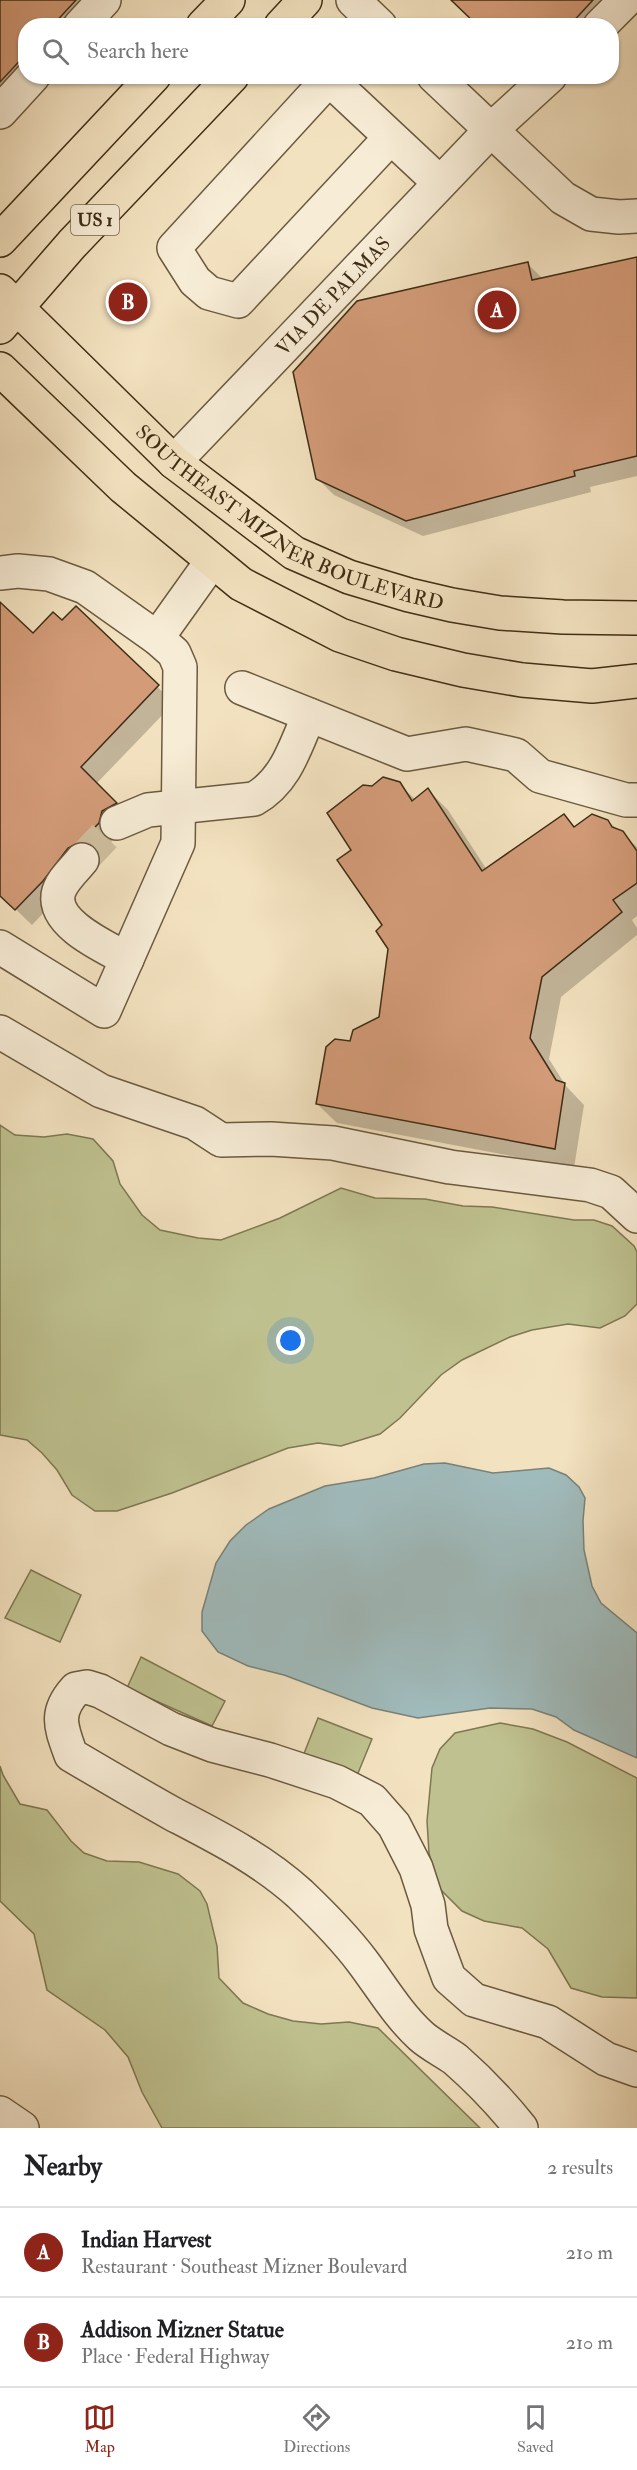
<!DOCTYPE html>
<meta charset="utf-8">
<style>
body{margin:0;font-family:"IM FELL Double Pica",serif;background:#f6f6f6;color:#202124}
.you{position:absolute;left:291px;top:1341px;width:21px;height:21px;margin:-15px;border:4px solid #fff;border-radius:50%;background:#1a73e8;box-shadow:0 0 0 9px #1a73e833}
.badge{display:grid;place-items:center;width:39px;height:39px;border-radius:50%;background:#8f2418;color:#fff;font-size:20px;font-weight:700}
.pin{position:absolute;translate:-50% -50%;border:3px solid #fff;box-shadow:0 2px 6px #0006}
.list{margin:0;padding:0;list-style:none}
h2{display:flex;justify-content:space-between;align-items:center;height:78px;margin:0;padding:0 24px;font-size:26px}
h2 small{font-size:20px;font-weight:400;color:#757577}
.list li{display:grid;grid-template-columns:39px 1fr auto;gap:18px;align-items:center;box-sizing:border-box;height:90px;padding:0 24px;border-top:2px solid #e0e0e0}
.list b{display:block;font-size:22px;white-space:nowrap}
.list p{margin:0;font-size:20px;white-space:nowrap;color:#757577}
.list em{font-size:20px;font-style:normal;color:#757577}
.icon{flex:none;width:33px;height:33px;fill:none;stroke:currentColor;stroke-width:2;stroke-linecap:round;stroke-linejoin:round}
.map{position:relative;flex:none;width:637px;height:2128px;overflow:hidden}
.search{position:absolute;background:#fff;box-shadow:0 2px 4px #0004;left:18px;right:18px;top:18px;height:66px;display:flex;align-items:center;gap:15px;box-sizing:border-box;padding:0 21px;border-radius:24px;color:#757577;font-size:22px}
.sheet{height:258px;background:#fff}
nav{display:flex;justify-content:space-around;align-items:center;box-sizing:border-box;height:84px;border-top:2px solid #e0e0e0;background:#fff;font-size:16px;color:#757577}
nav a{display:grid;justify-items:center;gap:3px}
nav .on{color:#8f2418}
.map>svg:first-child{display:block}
</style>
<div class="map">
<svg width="637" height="2128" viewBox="0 0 637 2128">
<rect width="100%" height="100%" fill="#f3e2c0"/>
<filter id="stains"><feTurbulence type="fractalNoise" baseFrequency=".00333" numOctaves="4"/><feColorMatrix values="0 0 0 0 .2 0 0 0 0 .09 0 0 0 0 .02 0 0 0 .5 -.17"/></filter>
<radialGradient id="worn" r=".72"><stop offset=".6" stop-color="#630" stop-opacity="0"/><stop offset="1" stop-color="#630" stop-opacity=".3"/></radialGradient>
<g fill="#bfc290" stroke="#7e7852" stroke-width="1.5">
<path d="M 0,1125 L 15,1135 L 44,1137 L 67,1134 L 93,1139 L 113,1161 L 120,1184 L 142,1215 L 160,1230 L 198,1238 L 221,1240 L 280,1218 L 341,1188 L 375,1198 L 425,1199 L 463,1206 L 492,1207 L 574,1220 L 594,1220 L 612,1226 L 634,1246 L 637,1252 L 637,1304 L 625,1316 L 600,1328 L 568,1324 L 532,1330 L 510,1337 L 462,1360 L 441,1375 L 400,1418 L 380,1434 L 341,1446 L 318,1443 L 288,1448 L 172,1493 L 117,1511 L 95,1511 L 72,1495 L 57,1470 L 42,1453 L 27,1440 L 0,1435 Z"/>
<path d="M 31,1570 L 81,1595 L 60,1642 L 5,1618 Z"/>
<path d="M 141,1657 L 225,1701 L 212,1726 L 127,1688 Z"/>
<path d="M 318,1718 L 372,1739 L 356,1778 L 303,1756 Z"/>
<path d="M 500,1723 L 533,1729 L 567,1742 L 637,1778 L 637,1998 L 602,1997 L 571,1988 L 548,1949 L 522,1928 L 484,1921 L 462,1911 L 438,1887 L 429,1853 L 427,1821 L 432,1768 L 440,1749 L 455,1733 Z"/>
<path d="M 0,1766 L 3,1775 L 20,1804 L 47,1810 L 71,1841 L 84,1853 L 107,1861 L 139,1862 L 178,1874 L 200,1891 L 207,1904 L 217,1946 L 219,1978 L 243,2003 L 268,2014 L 293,2021 L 321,2024 L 349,2022 L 378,2028 L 480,2128 L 162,2128 L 142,2092 L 128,2057 L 105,2030 L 47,1990 L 34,1934 L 0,1901 Z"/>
</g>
<path fill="#a0bbbc" stroke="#798279" stroke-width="1.5" d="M 445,1463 L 493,1473 L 549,1468 L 566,1475 L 579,1487 L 585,1498 L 583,1521 L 584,1550 L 592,1586 L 601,1603 L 637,1633 L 637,1758 L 574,1730 L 556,1717 L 532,1709 L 490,1708 L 418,1718 L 372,1708 L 284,1675 L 248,1666 L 218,1652 L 202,1631 L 202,1612 L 216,1563 L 230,1541 L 246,1525 L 269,1509 L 325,1486 L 374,1478 L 424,1464 Z"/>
<g fill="#0003">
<path d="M 0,0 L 104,0 L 80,26 L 26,26 L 26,76 L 0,112 Z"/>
<path d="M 452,0 L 624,0 L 600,26 L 479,26 Z"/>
<path d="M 637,259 L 637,476 L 590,487 L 591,492 L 423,536 L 334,495 L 317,478 L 528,264 L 543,279 Z"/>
<path d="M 76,608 L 174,703 L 96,784 L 132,820 L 32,925 L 0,894 L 0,618 L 33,635 L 62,622 Z"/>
<path d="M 399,784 L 416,800 L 428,790 L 448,810 L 487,870 L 564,816 L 575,827 L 608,821 L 637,847 L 637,916 L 632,920 L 637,928 L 637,935 L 561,997 L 549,1059 L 566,1086 L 584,1105 L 574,1168 L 337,1123 L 317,1104 L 351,1042 L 380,1018 L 390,949 L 384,926 L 353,850 L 372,788 Z"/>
</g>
<g fill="#d39b78" stroke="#3e2d14" stroke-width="1.5">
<path d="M 0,0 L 76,0 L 52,26 L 26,26 L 26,54 L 0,82 Z"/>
<path d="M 451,0 L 593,0 L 569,26 L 478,26 Z"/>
<path d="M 637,257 L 637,456 L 574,471 L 575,476 L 406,521 L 316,479 L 293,372 L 357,301 L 528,262 L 532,280 Z"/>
<path d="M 0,602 L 33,633 L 53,612 L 62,620 L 76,606 L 159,685 L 81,767 L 117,803 L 102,811 L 99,823 L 80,842 L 68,848 L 43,881 L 15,910 L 0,896 Z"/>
<path d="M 383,777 L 400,782 L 412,801 L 428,788 L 482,871 L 564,814 L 574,827 L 592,814 L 608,820 L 612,827 L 623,831 L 637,851 L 637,883 L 613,900 L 622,912 L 542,977 L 530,1038 L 556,1080 L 565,1083 L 555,1149 L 316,1104 L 326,1047 L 335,1039 L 350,1041 L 353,1030 L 379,1017 L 388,949 L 376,931 L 382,925 L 337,860 L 351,850 L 327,813 L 363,785 L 372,786 Z"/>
</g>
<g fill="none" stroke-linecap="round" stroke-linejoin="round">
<path stroke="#cfbe9e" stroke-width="33" stroke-dasharray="33 16" stroke-linecap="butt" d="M 82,860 L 117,823"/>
<g stroke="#6b5a3f" stroke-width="36">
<g id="minor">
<path d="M 353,0 L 380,26"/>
<path d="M 80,26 L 104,0"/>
<path d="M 600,26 L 626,0"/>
<path d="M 434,76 L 563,198 L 591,214 L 619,217 L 637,216"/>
<path d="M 0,112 L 33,76"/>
<path d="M 391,137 L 238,301 L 209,293 L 195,281 L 174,248 L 329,79 L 440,183"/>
<path id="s1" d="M 174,462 L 491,130 L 550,76"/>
<path d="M 0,573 L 18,571 L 49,574 L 85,587 L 157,638 L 174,653 L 180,667 L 178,843 L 104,1011 L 0,947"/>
<path d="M 157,638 L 212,561"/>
<path d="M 242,688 L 407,754 L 466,744 L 516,755 L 540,776 L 626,800 L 637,800"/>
<path d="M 117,823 L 148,810 L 254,799 C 286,781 295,747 309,715"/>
<path d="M 82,860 C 74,870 60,882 58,895 C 54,925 106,947 127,959"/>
<path d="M 0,1032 L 101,1091 L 195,1123 L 221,1140 L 271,1139 L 333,1143 L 450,1167 L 590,1185 L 611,1192 L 637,1216"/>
<path d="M 0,2113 L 22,2128"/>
<path d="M 521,2128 C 501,2103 479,2080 455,2059 C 444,2051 431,2045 421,2036 C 397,2014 381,1986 362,1961 C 344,1937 322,1915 300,1894 C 261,1859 219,1838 173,1814 C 139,1795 105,1775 71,1755 C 61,1727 54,1713 76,1689 L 87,1687 L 100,1691 L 171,1729 L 212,1745 L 270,1760 L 337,1782 L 372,1800 L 394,1825 L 416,1868 L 428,1905 L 431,1929 L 449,1978 L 474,2000 L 548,2022 L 606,2059 L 637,2070"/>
</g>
</g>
<g stroke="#3e2d14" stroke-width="36">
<g id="major">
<path d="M 203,26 L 228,0"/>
<path d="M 281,26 L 305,0"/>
<path d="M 0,240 L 154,76"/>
<path id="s2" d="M 0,291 L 174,462 L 294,553 L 349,577 L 409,595 L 452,605 L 500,613 L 563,617 L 637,618"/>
<path d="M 0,327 L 72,244 L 232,76"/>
<path d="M 0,369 L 123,487 L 241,584 L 340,635 L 396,654 L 463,670 L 522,680 L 592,686 L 637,681"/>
</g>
</g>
<use href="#minor" stroke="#f7ecd6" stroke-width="33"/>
<use href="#major" stroke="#f3e2c0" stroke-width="33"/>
</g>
<g text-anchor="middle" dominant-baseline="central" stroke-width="5" stroke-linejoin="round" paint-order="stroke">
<rect fill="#f7ecd6" stroke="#76664e" stroke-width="1.5" x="71" y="205" width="48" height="30" rx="4.5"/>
<g font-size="18" font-weight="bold" fill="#3e2d14">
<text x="95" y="220">US 1</text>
</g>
<g font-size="20" fill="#3e2d14" stroke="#f7ecd6">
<text stroke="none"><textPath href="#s1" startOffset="230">VIA DE PALMAS</textPath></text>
<text stroke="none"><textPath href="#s2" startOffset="374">SOUTHEAST MIZNER BOULEVARD</textPath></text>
</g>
</g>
<rect width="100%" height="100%" filter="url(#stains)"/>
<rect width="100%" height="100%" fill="url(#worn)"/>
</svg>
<div class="you"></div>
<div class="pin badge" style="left:497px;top:310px">A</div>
<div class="pin badge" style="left:128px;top:302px">B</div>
<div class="search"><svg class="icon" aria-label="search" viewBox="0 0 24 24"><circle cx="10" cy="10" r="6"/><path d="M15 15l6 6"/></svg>Search here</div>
</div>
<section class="sheet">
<h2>Nearby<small>2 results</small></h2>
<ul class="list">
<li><span class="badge">A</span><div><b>Indian Harvest</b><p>Restaurant · Southeast Mizner Boulevard</p></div><em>210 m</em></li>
<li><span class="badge">B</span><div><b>Addison Mizner Statue</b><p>Place · Federal Highway</p></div><em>210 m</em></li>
</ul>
</section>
<nav>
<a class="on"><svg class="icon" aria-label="map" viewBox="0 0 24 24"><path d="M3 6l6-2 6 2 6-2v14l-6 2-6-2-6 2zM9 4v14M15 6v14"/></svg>Map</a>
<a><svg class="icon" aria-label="directions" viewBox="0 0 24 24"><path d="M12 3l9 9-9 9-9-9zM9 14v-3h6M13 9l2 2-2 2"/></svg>Directions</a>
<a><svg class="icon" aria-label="saved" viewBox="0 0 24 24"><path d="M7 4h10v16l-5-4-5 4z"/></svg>Saved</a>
</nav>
